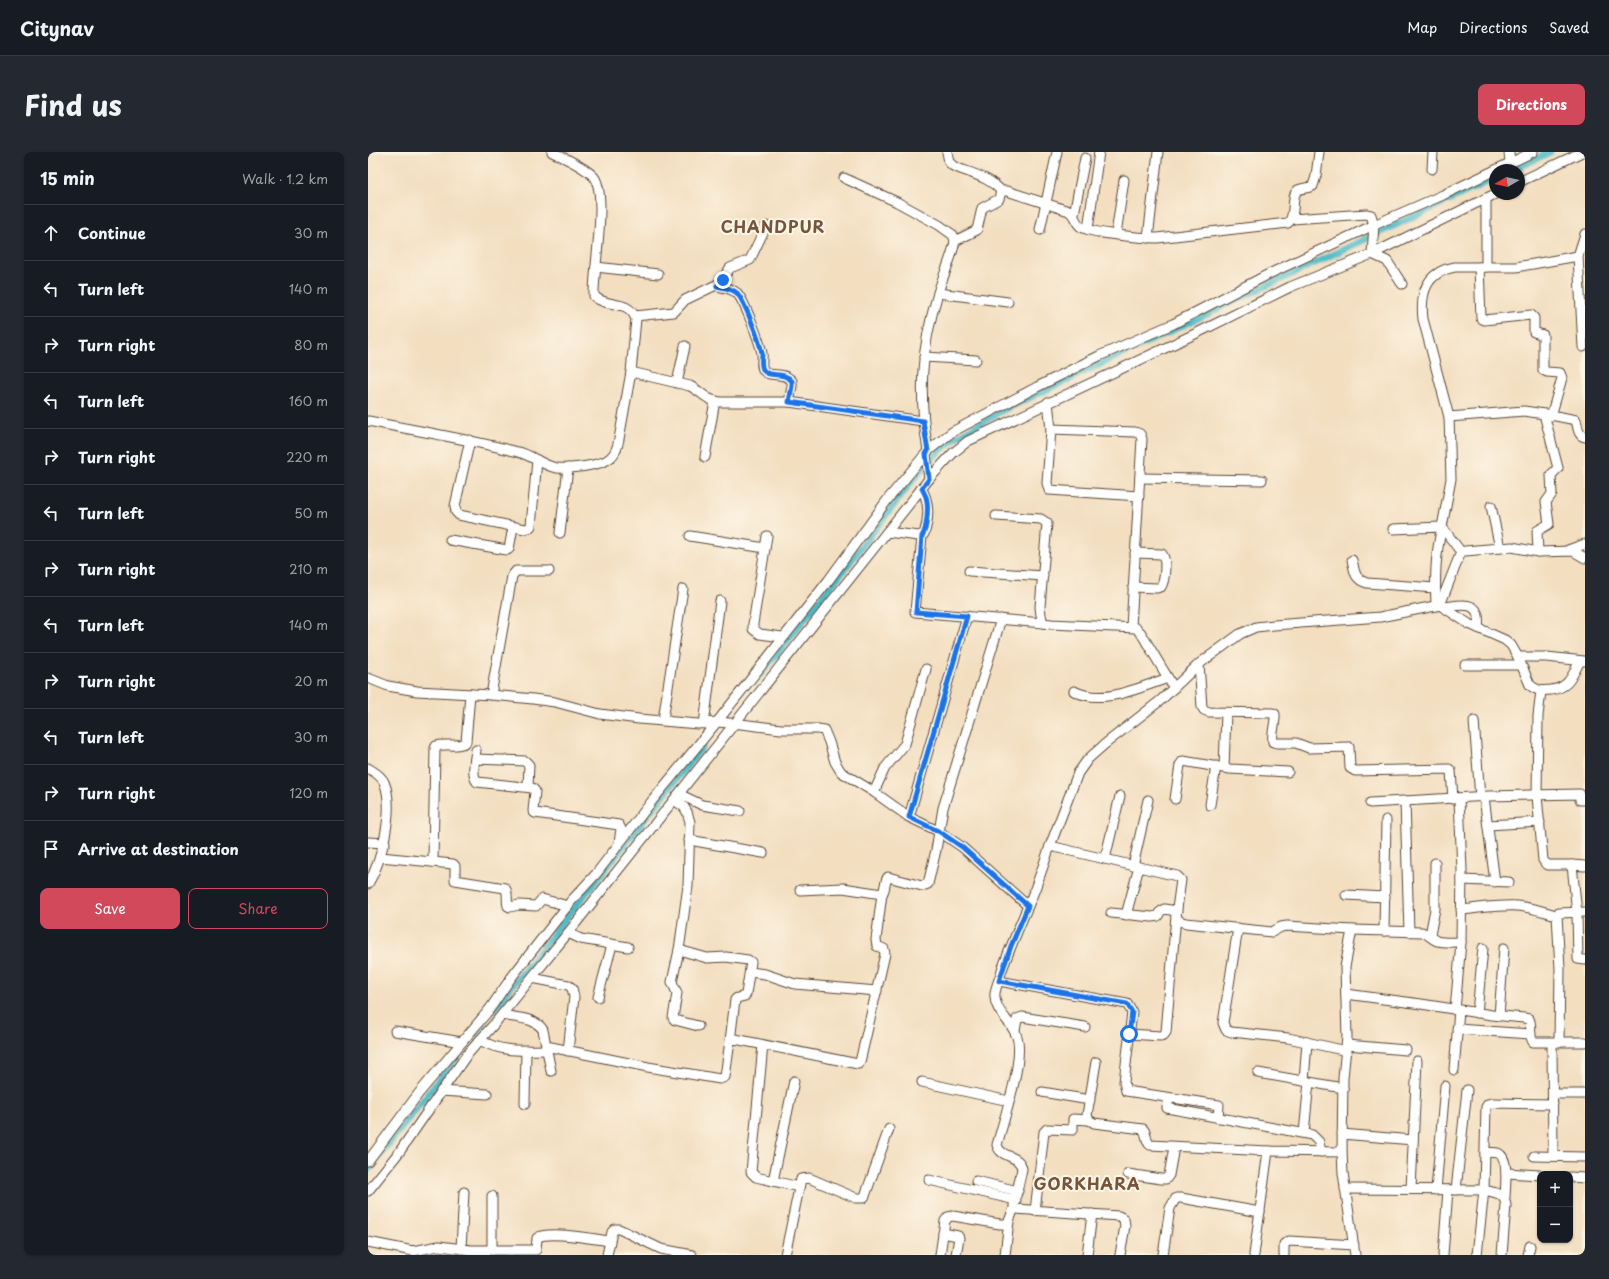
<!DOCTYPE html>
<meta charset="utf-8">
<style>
body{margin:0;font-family:"Playpen Sans",sans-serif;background:#242831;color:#f1f3f6}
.controls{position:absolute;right:12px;bottom:12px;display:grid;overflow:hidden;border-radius:8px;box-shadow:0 1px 3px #0004}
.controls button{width:36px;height:36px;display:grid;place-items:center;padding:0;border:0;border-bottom:1px solid #363941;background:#171b24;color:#f1f3f6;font:20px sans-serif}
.compass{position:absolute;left:1121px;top:12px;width:36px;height:36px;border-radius:50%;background:#171b24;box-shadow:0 1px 3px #0004;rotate:261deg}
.stop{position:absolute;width:12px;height:12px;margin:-9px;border:3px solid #1a73e8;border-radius:50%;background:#fff}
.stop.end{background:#1a73e8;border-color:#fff;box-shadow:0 1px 4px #0008}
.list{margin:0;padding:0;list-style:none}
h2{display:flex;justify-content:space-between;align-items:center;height:52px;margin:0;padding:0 16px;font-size:17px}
h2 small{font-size:13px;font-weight:400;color:#9ea1a6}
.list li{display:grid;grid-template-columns:26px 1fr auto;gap:12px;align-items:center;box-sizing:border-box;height:56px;padding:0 16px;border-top:1px solid #363941}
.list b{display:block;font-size:15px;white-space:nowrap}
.list em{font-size:13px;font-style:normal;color:#9ea1a6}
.actions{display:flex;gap:8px;padding:12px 16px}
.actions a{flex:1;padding:9px 0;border:1px solid #d1495b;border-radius:8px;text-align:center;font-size:14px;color:#d1495b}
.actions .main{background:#d1495b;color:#fff}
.icon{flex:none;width:22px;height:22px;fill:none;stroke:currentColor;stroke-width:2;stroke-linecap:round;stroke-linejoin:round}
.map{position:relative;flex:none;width:1217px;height:1103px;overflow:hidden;border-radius:8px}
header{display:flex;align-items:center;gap:24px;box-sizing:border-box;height:56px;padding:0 20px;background:#171b24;border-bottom:1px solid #363941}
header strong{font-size:19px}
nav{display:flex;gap:22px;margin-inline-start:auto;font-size:14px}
.intro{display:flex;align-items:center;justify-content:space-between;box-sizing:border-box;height:96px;padding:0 24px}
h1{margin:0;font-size:28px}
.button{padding:10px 18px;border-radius:8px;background:#d1495b;color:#fff;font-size:14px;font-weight:700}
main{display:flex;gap:24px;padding:0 24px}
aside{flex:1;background:#171b24;border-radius:8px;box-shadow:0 1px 3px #0004}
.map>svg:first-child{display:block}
</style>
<header>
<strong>Citynav</strong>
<nav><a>Map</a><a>Directions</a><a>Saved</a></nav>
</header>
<div class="intro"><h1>Find us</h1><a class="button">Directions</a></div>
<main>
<aside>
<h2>15 min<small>Walk · 1.2 km</small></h2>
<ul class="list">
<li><svg class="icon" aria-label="ahead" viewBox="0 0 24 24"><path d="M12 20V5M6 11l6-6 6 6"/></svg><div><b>Continue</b></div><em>30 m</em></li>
<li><svg class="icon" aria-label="left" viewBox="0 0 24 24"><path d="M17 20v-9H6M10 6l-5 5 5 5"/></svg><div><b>Turn left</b></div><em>140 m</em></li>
<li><svg class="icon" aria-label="right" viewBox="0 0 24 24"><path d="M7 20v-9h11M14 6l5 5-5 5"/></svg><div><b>Turn right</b></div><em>80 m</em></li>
<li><svg class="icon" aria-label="left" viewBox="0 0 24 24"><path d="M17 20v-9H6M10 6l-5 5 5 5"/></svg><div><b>Turn left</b></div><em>160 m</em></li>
<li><svg class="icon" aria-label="right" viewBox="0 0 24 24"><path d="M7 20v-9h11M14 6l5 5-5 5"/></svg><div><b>Turn right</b></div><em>220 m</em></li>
<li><svg class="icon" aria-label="left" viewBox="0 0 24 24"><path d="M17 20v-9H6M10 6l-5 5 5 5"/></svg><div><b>Turn left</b></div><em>50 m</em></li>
<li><svg class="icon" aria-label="right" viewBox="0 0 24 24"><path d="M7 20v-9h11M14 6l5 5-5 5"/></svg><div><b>Turn right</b></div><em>210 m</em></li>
<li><svg class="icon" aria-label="left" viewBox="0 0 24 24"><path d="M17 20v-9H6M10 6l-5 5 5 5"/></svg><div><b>Turn left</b></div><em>140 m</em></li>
<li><svg class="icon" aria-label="right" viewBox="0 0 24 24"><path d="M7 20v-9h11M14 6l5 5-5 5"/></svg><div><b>Turn right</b></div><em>20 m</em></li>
<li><svg class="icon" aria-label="left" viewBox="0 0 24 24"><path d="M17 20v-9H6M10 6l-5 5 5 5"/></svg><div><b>Turn left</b></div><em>30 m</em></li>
<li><svg class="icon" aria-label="right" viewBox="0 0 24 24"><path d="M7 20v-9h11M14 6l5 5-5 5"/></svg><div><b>Turn right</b></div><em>120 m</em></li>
<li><svg class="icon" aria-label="arrive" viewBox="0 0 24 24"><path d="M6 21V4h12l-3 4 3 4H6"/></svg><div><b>Arrive at destination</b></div></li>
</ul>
<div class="actions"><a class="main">Save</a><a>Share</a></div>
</aside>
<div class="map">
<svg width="1217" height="1103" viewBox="0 0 1217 1103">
<rect width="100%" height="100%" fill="#fcf5e5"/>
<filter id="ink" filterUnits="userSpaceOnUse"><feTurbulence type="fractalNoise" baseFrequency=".025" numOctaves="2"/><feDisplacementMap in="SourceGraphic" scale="8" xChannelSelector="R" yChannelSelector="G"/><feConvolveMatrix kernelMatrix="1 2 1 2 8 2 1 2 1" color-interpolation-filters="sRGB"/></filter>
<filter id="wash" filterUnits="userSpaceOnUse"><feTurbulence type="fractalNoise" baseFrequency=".012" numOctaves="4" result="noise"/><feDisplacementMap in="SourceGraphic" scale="16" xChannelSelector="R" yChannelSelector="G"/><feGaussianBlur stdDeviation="0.9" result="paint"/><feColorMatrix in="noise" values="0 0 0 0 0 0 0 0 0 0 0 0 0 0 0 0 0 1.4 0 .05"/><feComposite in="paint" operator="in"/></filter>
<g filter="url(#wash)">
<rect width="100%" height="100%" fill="#f3dec0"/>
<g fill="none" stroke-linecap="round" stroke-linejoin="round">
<g stroke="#4cb9c8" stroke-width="7">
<path d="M 1144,18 L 1182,0"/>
<path d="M 390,525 L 482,410 L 544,329 L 570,300 L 586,287 L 637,257 L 1127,26"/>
<path d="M 126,857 L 335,594"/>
<path d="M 0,1018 L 114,873"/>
</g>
</g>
</g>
<g filter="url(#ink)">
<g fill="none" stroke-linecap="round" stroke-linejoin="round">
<g stroke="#574536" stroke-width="11">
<g id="minor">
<path d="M 579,0 L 581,10 L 585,14 C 601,21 622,25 633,39 L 639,39 L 701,59 C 707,63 707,70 712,74 C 723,82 774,86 789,86 L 920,71 C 929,63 922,43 930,38 C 934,36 941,36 945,34 L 948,24 L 951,0"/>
<path d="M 1141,0 L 1142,10"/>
<path d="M 1064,17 L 1065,0"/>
<path d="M 476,26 L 529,50 L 571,73 L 585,83 L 587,89 C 584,106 575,123 570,141 C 553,197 550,241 560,299"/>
<path d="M 1151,30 L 1214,0"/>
<path d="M 1118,46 L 1118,115"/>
<path d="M 706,62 L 717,6"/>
<path d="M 924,67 L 998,62 L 1003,63 L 1006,73 L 1004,102 L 1019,109 L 1034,132"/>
<path d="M 720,77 L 731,0"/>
<path d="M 672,78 L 689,0"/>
<path d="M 748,82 L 756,28"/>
<path d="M 780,86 L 790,0"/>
<path d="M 587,89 L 609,78 L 614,56 L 631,47 L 633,39"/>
<path d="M 1210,104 L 1215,195"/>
<path d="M 228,115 L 290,122"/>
<path d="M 1111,115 L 1113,166 L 1116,168 L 1163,163 L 1166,166 L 1166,180 L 1175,183 L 1175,218 L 1179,220 L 1192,221 L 1194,226 L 1183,264"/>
<path d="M 349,134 C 355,135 364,137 369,141 C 377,150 391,188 394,201 C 395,206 392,215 396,219 C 402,226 416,219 424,229 L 424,234 L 421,250"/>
<path d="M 570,141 L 640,150"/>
<path d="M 267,164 L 306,160 L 317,148 L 352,131 L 362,116 L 382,108 L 398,74"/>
<path d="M 556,205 L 608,208"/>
<path d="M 263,220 L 322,234 C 336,241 335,247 352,250 L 421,250 L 555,269"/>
<path d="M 309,231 L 317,194"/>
<path d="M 680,250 L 683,277 L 679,331 L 681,338 L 771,344"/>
<path d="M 1178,262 L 1208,268 C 1210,274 1209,283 1217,285"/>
<path d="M 1081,265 L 1156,259 L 1176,262 L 1190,316 L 1183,323 L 1184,342 L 1178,350 L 1181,372 L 1169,379 L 1170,400"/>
<path d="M 0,269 C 50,279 100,287 150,300 C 164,303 175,314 189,316 C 201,317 233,314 242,306 C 248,301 250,294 251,287 L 263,220 L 268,167 C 260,146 239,157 226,144 C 225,119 240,43 226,25 C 218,16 195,5 184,0"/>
<path d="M 683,277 L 767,280 L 772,282 L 774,287 L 763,475"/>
<path d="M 102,288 L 87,354 L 88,360 L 91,363 L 157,377 L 161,376 L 163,374 L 169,308"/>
<path d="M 558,302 L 561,327"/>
<path d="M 337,305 L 347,249"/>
<path d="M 772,326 L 894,328"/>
<path d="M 1123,354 L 1132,396"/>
<path d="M 628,364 L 673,367 L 679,371 L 672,455 L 673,463 L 675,471 L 683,472 L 768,476 L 773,481 L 806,536"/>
<path d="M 1025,377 L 1074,375 C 1067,404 1067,425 1068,454"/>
<path d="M 519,380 L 551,384 L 556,382 C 561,368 562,349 553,336"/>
<path d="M 192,381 L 200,316"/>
<path d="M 322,384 L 397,396"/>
<path d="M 399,384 L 385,472 L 385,477 L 392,482 L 414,485"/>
<path d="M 554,384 L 547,460 L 675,471"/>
<path d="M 82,388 L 139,398 L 141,397 L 145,375"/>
<path d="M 1200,398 L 1217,392"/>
<path d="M 1093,400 L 1074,375 L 1083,327 L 1081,265 L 1055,167 C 1052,141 1058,120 1087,115 L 1148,115 L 1210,104 L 1217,82"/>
<path d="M 984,408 C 987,420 986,427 999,431 L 1067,436"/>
<path d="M 601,419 L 675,424"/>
<path d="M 765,435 L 789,436 L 793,435 C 797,428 799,408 794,402 L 767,401"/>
<path d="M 1072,453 L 1101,472 L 1137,488 L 1143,493 L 1150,505 L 1162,533 C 1169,539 1174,539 1183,538 C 1202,535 1203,525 1212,509"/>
<path d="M 1075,455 C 1095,453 1114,447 1110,476"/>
<path d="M 1150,505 L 1179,505 L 1216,509"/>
<path d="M 831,512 L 834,555 L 836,558 L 841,560 L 905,561 L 907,562 C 908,571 903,581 905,590 L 909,591 L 928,591 L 941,596 L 981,595 L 982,616 L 987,619 L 1081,617 L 1083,619 L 1085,647"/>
<path d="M 1097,513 L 1153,513"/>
<path d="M 0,526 L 20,534 L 49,539 L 123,543 L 165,547 L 187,550 L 232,562 L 271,567 L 330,572 L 349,570 L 373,572 L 413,577 L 450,577 L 456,578 L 461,590 L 467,610 L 473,620 L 506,640 L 541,665 L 572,680 L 594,695 L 660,754"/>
<path d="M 706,539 C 735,554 772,535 800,526"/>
<path d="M 1173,539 L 1170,564 L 1169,644 L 1175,708 L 1177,711 L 1180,713 L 1204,713"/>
<path d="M 123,543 L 144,424 L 148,419 L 181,419"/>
<path d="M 858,561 L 856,616 L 862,617 L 920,620"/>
<path d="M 295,568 L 315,437"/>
<path d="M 1106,569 L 1112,645"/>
<path d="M 336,572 L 352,449"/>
<path d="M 108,598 C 107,607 103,623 109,630 L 164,636 L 167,639 L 165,659 L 167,661 L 251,673 L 253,677 L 251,691"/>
<path d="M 107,607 L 157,609 L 161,613 L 160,635"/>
<path d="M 0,616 C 6,620 13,623 16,630 C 27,656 14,709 0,732"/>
<path d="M 506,640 L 517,616 L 537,592 L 558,517"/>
<path d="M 311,642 L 334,653 L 372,659"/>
<path d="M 1116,645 L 1127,730"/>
<path d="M 807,647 L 812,613 L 815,609 L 856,616"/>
<path d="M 306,648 L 316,655 L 319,660 L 322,670 L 320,734 L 317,755 L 311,798 L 304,830 L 309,841 L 305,866 L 307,868 L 330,874"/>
<path d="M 1037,649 L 1041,780"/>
<path d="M 1002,651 L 1121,644 L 1212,642 L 1212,648 L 1217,648"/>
<path d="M 842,653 L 848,614"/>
<path d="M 541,665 L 599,464"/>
<path d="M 1120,673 L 1172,670"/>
<path d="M 321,688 L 395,701"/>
<path d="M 0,690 L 17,691"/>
<path d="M 682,694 L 710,621 L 720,607 L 737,592 L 793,548 L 831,512 L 872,482 L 888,475 L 906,473 L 1012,465 L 1072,453 L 1093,400 L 1097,399 L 1144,395 L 1170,400 L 1205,399 L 1217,406"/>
<path d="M 12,705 L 85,712 L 87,714 L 87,728 L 137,736 C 141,741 138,748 140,754 L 142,755 L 151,753 L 168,754 L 174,747 L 200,754"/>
<path d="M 737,707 L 752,644"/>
<path d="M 65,710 L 67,596 L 68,594 C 78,591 90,596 98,590 L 102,542"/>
<path d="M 765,714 L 780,648"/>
<path d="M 1217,714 L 1204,713 L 1209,761 L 1210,807 L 1217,808"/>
<path d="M 1094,728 L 1141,730"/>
<path d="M 432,738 L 475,736 L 514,742 C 518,737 516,730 520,725 L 554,734 L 560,732 L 568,698 L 575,656 L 633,467"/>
<path d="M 978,743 L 1017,745"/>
<path d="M 1093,758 C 1112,756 1131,753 1149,754 C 1163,755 1176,760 1189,763"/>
<path d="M 743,761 L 784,765 L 790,764 L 791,761 L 796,757 L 809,759"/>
<path d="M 758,763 L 771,715"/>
<path d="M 870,776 L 855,871 L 858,878 L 863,880 L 920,886 L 979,899"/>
<path d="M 984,778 L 1054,780 C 1061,782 1063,787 1069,789 C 1076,791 1085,790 1093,790"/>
<path d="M 1016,779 L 1018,668"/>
<path d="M 200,781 L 213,787 L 260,795"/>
<path d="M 1062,783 L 1067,757 L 1067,711"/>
<path d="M 311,798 L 339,806 L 358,805 L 380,808 L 383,810 L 378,842 L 377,844 L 369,846 L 367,848 L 362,889"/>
<path d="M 382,820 L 397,822 L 427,832 L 509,839"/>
<path d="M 164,826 L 200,833 L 204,836 L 206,845 L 200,899"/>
<path d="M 631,829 L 759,852 L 764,860 L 756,930 L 758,939 L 851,953 L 850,966"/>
<path d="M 978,842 L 1053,852 L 1124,863 L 1156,866 L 1161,867 C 1165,874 1160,883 1165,890 L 1217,890"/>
<path d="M 230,845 L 244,793"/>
<path d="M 1087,858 L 1093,790 L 1094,718 L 1091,646"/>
<path d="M 1109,861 L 1115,796"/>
<path d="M 134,863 C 147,866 167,865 175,878 L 183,919"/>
<path d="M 1131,864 L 1136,796"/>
<path d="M 1089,877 L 1163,882"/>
<path d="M 27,879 L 94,890"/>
<path d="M 647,879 L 649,867 L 654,865 L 717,875"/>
<path d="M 761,882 L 793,884 L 796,883 L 798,880 L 808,764"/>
<path d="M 112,888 C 135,901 153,898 179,898"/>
<path d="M 1184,891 L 1185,1004"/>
<path d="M 1191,891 L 1192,817 L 1189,763 L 1190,761 L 1217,760"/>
<path d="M 395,893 L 383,1020 L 388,1025 L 431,1035"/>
<path d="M 979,893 L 1038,898"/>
<path d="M 178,894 L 280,915 L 352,927 L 357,925 L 362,889 L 367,887 L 490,912 L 492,910 L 517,802 L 516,797 L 509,794 L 508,788 L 514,742"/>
<path d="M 728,910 L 719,963 L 721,968 L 726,971 L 775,977 C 780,982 777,989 782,993 L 900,999 L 974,1000"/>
<path d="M 1086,918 L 1091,858"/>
<path d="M 890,921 L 975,936"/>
<path d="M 936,929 L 939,890"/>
<path d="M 554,930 L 641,949"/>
<path d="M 73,939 L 119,942"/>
<path d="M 674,940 L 722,948"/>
<path d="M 1185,942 L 1217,942"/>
<path d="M 801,946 L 799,956 L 944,983 L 951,990 L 953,1000"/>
<path d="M 157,952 L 158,898"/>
<path d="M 936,981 L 941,930"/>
<path d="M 974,982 L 1045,988"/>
<path d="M 1117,1000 C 1121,1001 1126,1000 1130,1001 C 1142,1006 1137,1036 1137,1046"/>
<path d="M 1166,1004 L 1217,1005"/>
<path d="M 0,1009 L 51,941 L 121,858 L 143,826 L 204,748 L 228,722 L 284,649 L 349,570 L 460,429 L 520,347 L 560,299 L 584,280 L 669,235 L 731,204 L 805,172 L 903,121 L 1006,73 L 1075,43 L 1165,0"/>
<path d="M 1138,1021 L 1172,1023"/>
<path d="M 760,1022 L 793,1027 L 798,1027 L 801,1023 L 806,995"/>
<path d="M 1202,1025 L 1217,1026"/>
<path d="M 561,1028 L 648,1048"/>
<path d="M 405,1029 L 426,929"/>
<path d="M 608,1029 L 650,1039"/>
<path d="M 977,1037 L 1116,1038 C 1127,1041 1136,1040 1138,1053 L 1134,1103"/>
<path d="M 1043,1037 L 1049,909"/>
<path d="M 1068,1038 L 1077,934"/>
<path d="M 1088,1038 L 1099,938"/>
<path d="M 0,1039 L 32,999 L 98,904 L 127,871 L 200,781 L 561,327 L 585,301 L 600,289 L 831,180 L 922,135 L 1004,102 L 1127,42"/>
<path d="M 667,1059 L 676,980 L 679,977 L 705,978 L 705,967 L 721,968"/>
<path d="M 575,1081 L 590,1084 L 591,1086 L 588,1103"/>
<path d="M 0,1090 L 45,1099 L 71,1094 L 103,1098 L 168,1098 L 169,1086 C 179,1078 227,1087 241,1089"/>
<path d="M 93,1097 L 96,1040"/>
<path d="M 124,1098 L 124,1044"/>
<path d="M 239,1103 L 244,1080 L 247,1077 L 251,1077 L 293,1097 L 324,1103"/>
<path d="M 417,1103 L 433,1027 L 441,1026 L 488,1046 L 495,1046 L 497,1044 L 521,977"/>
<path d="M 572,1103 L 577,1069 L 580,1065 L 585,1064 L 632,1072 L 638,1072 L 641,1069 L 646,1056"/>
<path d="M 637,1103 L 641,1069"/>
<path d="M 719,1103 L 724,1062"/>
<path d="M 752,1103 L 757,1074 L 756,1067 L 751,1064 L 647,1057 L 646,1053 L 654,1017 C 652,1002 633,1007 629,993 C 636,967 654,914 650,889 C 647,870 625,861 627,841 C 628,834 632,826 634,818 C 642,796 651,775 660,754 C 669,734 675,714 682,694 L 809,724 L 813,728 L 808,764 L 811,769 L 818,771 L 904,780 L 913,775 L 919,774 L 984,778 L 977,815 L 979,885 L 975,926 L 974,1000 L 975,1021 L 987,1103"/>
<path d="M 795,1103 L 802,1056 L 808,1046 L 813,1046 L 892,1060"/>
<path d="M 886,1103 L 900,999"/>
<path d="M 916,1103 L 916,1092 L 921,1089 L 986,1093"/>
<path d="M 1075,1103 L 1080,1038"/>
<path d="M 1109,1103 L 1116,1038 L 1118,955 L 1120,952 L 1125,951 L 1185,952"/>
<path d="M 1160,1103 L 1162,1094"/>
</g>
</g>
<use href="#minor" stroke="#fff" stroke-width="9"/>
</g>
</g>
<g fill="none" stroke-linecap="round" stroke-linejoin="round" filter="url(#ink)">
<path stroke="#1a73e8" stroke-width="5" d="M 355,128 L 349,134 C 355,135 364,137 369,141 C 377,150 391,188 394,201 C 394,206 392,215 396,219 C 402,226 416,219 424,229 L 424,234 L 421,250 L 555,269 L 560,299 L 558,302 L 561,327 L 554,336 C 555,339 557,342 558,345 C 561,353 559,378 554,384 L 548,460 L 599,464 L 541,665 L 572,680 L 594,695 L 660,754 L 643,794 L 631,829 L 759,852 L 764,860 L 761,882"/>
</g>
<g text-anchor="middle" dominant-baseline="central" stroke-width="4" stroke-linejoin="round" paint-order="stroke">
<g font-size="16" font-weight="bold" letter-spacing="1" fill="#77543b" stroke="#fcf5e5">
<text x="405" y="74">CHANDPUR</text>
<text x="719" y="1031">GORKHARA</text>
</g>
</g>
</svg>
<div class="controls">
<button>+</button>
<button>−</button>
</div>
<svg class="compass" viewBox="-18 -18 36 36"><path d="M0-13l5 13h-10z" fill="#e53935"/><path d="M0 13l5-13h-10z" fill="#9ea1a6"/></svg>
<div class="stop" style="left:761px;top:882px"></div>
<div class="stop end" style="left:355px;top:128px"></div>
</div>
</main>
